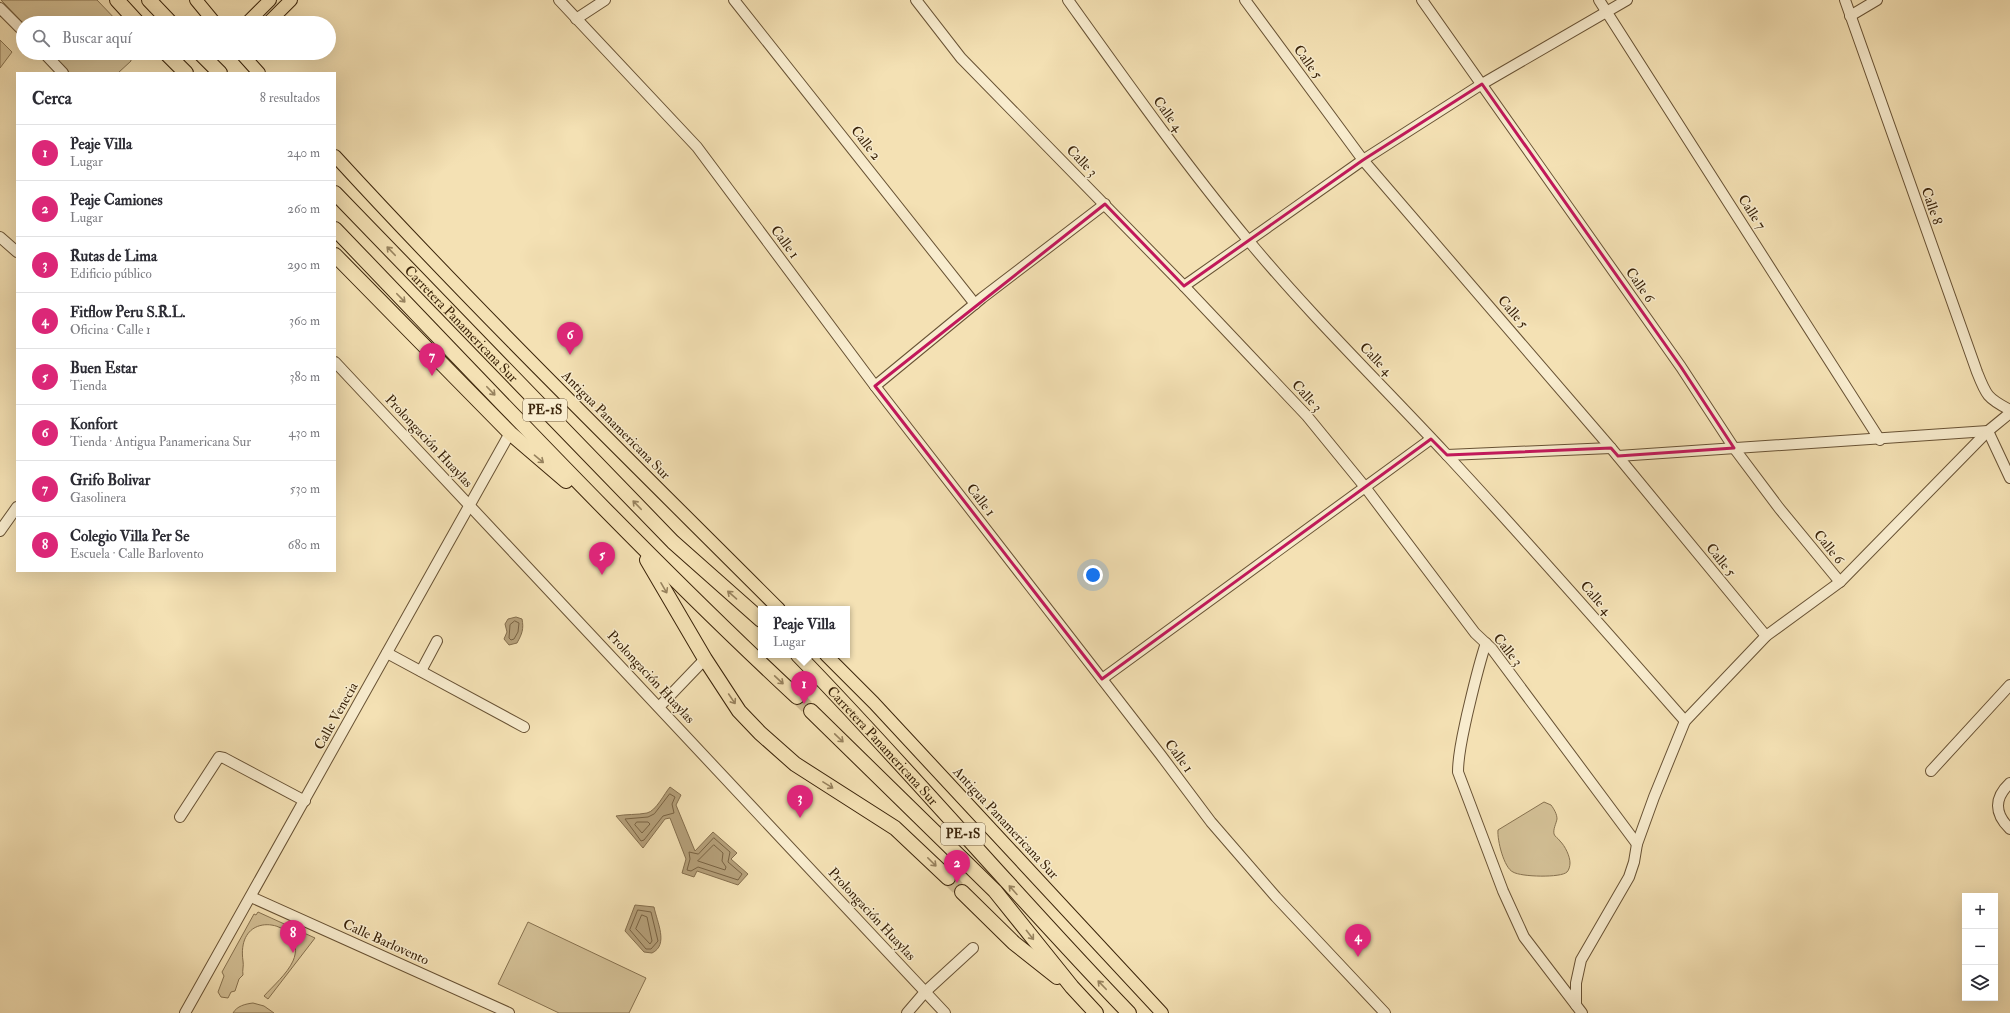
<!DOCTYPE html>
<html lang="es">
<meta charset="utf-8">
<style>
body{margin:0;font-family:"IM FELL Double Pica",serif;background:#f7f7f7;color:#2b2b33}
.controls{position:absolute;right:12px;bottom:12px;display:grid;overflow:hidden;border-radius:0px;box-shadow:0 4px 16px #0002}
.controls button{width:36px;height:36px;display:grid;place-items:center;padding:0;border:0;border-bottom:1px solid #e1e1e2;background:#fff;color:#2b2b33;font:20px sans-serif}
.you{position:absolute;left:1093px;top:575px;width:14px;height:14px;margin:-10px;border:3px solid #fff;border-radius:50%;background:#1a73e8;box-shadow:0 0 0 6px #1a73e833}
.badge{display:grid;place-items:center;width:26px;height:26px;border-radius:50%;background:#db2777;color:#fff;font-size:13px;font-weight:700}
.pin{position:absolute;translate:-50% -33px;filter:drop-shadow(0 1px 2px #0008)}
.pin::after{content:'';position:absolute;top:21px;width:14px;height:12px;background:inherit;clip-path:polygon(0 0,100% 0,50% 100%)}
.popup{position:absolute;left:758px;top:606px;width:92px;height:52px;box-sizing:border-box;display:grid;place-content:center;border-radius:0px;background:#fff;filter:drop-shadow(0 1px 3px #0005);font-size:13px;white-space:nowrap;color:#7c7c81}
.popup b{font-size:15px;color:#2b2b33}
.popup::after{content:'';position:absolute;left:50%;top:100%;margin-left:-8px;border:8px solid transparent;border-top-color:#fff}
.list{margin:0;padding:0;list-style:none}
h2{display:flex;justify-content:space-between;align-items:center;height:52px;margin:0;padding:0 16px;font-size:17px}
h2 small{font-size:13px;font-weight:400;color:#7c7c81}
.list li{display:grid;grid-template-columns:26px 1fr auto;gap:12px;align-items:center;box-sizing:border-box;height:56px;padding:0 16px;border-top:1px solid #e1e1e2}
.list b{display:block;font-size:15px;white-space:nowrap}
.list p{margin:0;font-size:13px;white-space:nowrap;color:#7c7c81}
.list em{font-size:13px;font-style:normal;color:#7c7c81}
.icon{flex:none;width:22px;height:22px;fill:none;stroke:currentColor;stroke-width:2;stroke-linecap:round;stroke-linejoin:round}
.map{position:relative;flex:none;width:2010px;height:1013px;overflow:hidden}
.search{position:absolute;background:#fff;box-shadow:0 4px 16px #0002;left:16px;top:16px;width:320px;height:44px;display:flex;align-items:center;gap:10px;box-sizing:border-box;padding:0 14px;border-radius:22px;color:#7c7c81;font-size:15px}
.panel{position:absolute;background:#fff;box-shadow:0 4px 16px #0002;left:16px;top:72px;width:320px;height:500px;border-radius:0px}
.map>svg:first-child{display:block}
</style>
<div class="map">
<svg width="2010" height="1013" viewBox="0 0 2010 1013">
<rect width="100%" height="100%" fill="#f4e1b4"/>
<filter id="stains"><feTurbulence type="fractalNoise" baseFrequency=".005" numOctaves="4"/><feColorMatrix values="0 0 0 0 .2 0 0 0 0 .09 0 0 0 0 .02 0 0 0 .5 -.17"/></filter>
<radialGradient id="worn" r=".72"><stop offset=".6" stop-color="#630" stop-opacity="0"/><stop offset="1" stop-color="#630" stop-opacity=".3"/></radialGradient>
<g fill="#d4c197" stroke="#877250">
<path d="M 1,0 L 97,0 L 119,23 L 23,23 Z"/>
<path d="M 0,40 L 12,52 L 0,68 Z"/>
<path d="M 51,53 L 130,53 L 131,61 L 118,73 L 70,73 Z"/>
<path d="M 1544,802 L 1551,805 C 1554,809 1557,814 1557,819 C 1556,824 1553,829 1554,834 C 1555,837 1558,838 1560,841 C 1565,846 1570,856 1570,863 C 1570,866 1569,870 1567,872 C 1561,878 1521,877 1513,872 C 1504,868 1497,840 1498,830 Z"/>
<path d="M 258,912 L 315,938 L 268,999 L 264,996 C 273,986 287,974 293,961 C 310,922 235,904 243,961 C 244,966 242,970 243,975 L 239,979 L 235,991 L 231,992 L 228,998 L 221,997 L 218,992 L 224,976 L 222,972 L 254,914 L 256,915 Z"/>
<path d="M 528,922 L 646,978 L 629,1013 L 559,1013 L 498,984 Z"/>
<path d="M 253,1003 L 264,1006 L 274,1013 L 233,1013 C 237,1006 245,1004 253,1003 Z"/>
</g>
<g fill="#b5a07a" stroke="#846e4d">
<path d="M 516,617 L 522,619 C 524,629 522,634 517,643 L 509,645 L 504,639 L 507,632 L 505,624 L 508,619 Z"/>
<path d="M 670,787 L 681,795 L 676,805 L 695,851 L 713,832 L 737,853 L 731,859 L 748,874 L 738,885 L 697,871 L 694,877 L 682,873 L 686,859 L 670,818 L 665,819 L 643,848 L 616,816 C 626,814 637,815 647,813 C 656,811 664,794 670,787 Z"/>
<path d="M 635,905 L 654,907 C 657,922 669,945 652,953 L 644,952 L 625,931 Z"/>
</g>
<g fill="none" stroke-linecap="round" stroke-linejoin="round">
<g stroke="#786242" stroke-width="1">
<path d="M 515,621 L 519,623 L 518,632 L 514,639 L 511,640 L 509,638 L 510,625 Z"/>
<path d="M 670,794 L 675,797 L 672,804 L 674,813 L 663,816 L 644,840 L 641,841 L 625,819 L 648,817 L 654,814 Z"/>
<path d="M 637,822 L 648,822 L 650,824 L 642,833 L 635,825 Z"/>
<path d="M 714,838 L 730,852 L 728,862 L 742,874 L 738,880 L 698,867 L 691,871 L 687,870 L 690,859 L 689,852 L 698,854 Z"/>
<path d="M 714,845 L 723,853 L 722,861 L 726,867 L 725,870 L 698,861 Z"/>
<path d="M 638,910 L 651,912 L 658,941 L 651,949 L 646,949 L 630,930 Z"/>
<path d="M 642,915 L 647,917 L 652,941 L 650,944 L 636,929 Z"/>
</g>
<g stroke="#cfbb92" stroke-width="14" stroke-dasharray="14 7" stroke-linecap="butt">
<path d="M 797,697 L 811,711"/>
<path d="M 948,878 L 962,892"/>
</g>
<g stroke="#685234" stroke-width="12">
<g id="minor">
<path d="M 559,0 L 697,147 L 875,386 L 1160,754 L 1211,822 L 1276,897 L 1385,1013"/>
<path d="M 734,0 L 975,304"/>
<path d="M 916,0 L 961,58 L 1184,286 L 1307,416 L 1365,487 L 1475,633 L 1492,649 L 1637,844"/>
<path d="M 1068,0 C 1126,81 1184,163 1248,240 C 1310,315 1380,383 1446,454 C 1527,541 1606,631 1685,721"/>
<path d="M 1245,0 L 1363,160 L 1611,448 L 1766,636"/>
<path d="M 1422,0 L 1681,367 L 1734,448 L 1779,508 L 1840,582"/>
<path d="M 1599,0 L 1880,440"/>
<path d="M 1845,0 L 1977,372 C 1986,395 1987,398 2010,410"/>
<path d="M 0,8 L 23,31"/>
<path d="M 1850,16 L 1877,0"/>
<path d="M 576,19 L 605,0"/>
<path d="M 44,53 L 63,73"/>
<path d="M 0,237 L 17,252"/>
<path d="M 1184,286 L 1363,160 L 1482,84 L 1627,0"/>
<path d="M 335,362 L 945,1013"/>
<path d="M 875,386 L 982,298 L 1105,204"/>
<path d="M 1447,455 L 1611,448"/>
<path d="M 1618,456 L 1988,431 L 2010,478"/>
<path d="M 0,531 L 17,507"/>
<path d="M 1486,643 C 1478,667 1473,690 1467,715 C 1463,734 1458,753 1458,772 L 1503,891 L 1524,937 L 1582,1013"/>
<path d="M 387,653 L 524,727"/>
<path d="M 421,671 L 437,641"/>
<path d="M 1102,679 L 1431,439"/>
<path d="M 659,707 L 705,659"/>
<path d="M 1931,771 L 2010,685"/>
<path d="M 2010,783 C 1994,798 1994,813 2010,829"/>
<path d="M 180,817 L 219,757 L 224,758 L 305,801"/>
<path d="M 251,897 L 509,1013"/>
<path d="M 1576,1005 L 1576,983 L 1581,960 L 1629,877 L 1634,862 L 1637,844 L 1654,797 L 1685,721 L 1766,636 L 1840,582 L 1988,431 L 2010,413"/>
<path d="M 185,1013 L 510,433"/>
<path d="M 907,1013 L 925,992 L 973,948"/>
</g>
</g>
<g stroke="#3a2309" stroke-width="14">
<g id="major">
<path d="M 196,0 L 215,23"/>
<path d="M 247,23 L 270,0"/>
<path d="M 268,23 L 291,0"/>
<path d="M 241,53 L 259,73"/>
<path d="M 335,156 C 478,312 630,460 779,609"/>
<path d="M 826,655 L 874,703 L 1162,1013"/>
</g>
</g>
<g stroke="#3a2309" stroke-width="16">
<g id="highway">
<path d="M 117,0 L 138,23"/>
<path d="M 149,0 L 171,23"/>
<path d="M 166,53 L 186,73"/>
<path d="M 200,53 L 220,73"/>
<path id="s1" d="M 335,193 L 673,542 L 761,620"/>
<path d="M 335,229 C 487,387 637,548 797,697"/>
<path d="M 335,255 L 510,433 L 566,481"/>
<path d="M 647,560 L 705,659 L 739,711 L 760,733 L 795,764 L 895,828 L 948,878"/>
<path id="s2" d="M 798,655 C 911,771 1016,896 1129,1013"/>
<path d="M 811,711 L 995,891 L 1072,987 L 1096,1013"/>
<path d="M 962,892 L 1014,943 L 1057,977"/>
</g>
</g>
<use href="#minor" stroke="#f8ecce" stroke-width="10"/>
<use href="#major" stroke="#f4e1b4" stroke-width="12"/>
<use href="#highway" stroke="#f4e1b4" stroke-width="14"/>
</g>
<defs><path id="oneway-shaft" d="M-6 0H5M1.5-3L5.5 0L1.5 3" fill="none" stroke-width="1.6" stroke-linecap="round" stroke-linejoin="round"/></defs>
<g stroke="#97825e">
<use href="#oneway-shaft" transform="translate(391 251) rotate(-134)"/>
<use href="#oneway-shaft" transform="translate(401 298) rotate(46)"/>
<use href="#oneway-shaft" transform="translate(491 391) rotate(46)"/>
<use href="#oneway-shaft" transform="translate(539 459) rotate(40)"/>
<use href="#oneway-shaft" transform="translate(637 505) rotate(-134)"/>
<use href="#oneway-shaft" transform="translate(664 588) rotate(60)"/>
<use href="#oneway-shaft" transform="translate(732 595) rotate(-139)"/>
<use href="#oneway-shaft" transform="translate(779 680) rotate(43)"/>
<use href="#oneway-shaft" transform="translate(732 699) rotate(56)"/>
<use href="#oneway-shaft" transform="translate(839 738) rotate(44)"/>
<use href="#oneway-shaft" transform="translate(828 785) rotate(32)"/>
<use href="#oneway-shaft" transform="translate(932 862) rotate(45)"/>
<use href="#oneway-shaft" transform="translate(1013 890) rotate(-132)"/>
<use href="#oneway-shaft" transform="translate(1030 935) rotate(52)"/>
<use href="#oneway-shaft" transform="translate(1102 985) rotate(-134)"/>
</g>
<path fill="none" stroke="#c2185b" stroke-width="3" stroke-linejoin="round" d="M 1482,84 L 1681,367 L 1734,448 L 1618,456 L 1611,448 L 1447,455 L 1431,439 L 1102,679 L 875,386 L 1105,204 L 1184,286 L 1363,160 Z"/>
<g text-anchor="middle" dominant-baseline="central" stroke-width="3" stroke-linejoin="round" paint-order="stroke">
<g fill="#f8ecce" stroke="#735f44" stroke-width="1">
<rect x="523" y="399" width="44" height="22" rx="3"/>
<rect x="941" y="823" width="44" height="22" rx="3"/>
</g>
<g font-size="13" font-weight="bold" fill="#3a2309">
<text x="545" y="410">PE-1S</text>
<text x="963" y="834">PE-1S</text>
</g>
<g font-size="14" fill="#3a2309" stroke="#f8ecce">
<text transform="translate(1308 62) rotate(54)">Calle 5</text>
<text transform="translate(1168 114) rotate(54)">Calle 4</text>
<text transform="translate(866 143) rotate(52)">Calle 2</text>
<text transform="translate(1082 161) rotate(46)">Calle 3</text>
<text transform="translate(1932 206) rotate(71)">Calle 8</text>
<text transform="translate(1752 212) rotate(57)">Calle 7</text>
<text transform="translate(785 242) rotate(53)">Calle 1</text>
<text transform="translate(1640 285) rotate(55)">Calle 6</text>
<text transform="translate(1513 312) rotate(49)">Calle 5</text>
<text stroke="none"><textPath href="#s1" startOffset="182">Carretera Panamericana Sur</textPath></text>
<text transform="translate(1376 359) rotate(46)">Calle 4</text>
<text transform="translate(1307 396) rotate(48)">Calle 3</text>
<text transform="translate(616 425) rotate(45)">Antigua Panamericana Sur</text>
<text transform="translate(429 441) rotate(47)">Prolongación Huaylas</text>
<text transform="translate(981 500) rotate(52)">Calle 1</text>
<text transform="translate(1829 547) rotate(51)">Calle 6</text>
<text transform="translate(1721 560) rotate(51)">Calle 5</text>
<text transform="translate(1596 598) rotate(49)">Calle 4</text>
<text transform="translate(1508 650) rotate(51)">Calle 3</text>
<text transform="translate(651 677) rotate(47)">Prolongación Huaylas</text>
<text transform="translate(336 716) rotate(-61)">Calle Venecia</text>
<text stroke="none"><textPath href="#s2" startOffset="124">Carretera Panamericana Sur</textPath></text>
<text transform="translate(1179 756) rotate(53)">Calle 1</text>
<text transform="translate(1006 823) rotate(47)">Antigua Panamericana Sur</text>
<text transform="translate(872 914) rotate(47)">Prolongación Huaylas</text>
<text transform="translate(386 942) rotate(24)">Calle Barlovento</text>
</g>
</g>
<rect width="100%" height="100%" filter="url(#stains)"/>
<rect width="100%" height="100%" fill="url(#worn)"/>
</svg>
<div class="controls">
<button>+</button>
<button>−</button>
<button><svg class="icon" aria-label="layers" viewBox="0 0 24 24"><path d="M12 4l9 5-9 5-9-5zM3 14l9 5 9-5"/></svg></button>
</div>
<div class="you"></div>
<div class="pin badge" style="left:804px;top:704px">1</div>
<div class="popup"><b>Peaje Villa</b>Lugar</div>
<div class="pin badge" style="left:957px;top:883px">2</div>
<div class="pin badge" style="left:800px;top:818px">3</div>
<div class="pin badge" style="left:1358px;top:957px">4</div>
<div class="pin badge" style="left:602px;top:575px">5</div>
<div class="pin badge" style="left:570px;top:355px">6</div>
<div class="pin badge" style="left:432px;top:376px">7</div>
<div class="pin badge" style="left:293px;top:953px">8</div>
<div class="search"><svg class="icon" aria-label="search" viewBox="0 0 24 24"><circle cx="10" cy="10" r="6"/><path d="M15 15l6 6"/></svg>Buscar aquí</div>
<section class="panel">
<h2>Cerca<small>8 resultados</small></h2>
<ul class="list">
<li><span class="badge">1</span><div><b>Peaje Villa</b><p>Lugar</p></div><em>240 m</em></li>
<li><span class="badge">2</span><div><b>Peaje Camiones</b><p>Lugar</p></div><em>260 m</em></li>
<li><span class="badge">3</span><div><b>Rutas de Lima</b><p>Edificio público</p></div><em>290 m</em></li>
<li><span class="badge">4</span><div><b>Fitflow Peru S.R.L.</b><p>Oficina · Calle 1</p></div><em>360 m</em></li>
<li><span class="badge">5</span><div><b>Buen Estar</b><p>Tienda</p></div><em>380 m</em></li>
<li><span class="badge">6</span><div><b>Konfort</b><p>Tienda · Antigua Panamericana Sur</p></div><em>430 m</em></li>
<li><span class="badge">7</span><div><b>Grifo Bolivar</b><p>Gasolinera</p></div><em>530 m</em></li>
<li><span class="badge">8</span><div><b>Colegio Villa Per Se</b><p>Escuela · Calle Barlovento</p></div><em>680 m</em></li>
</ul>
</section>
</div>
